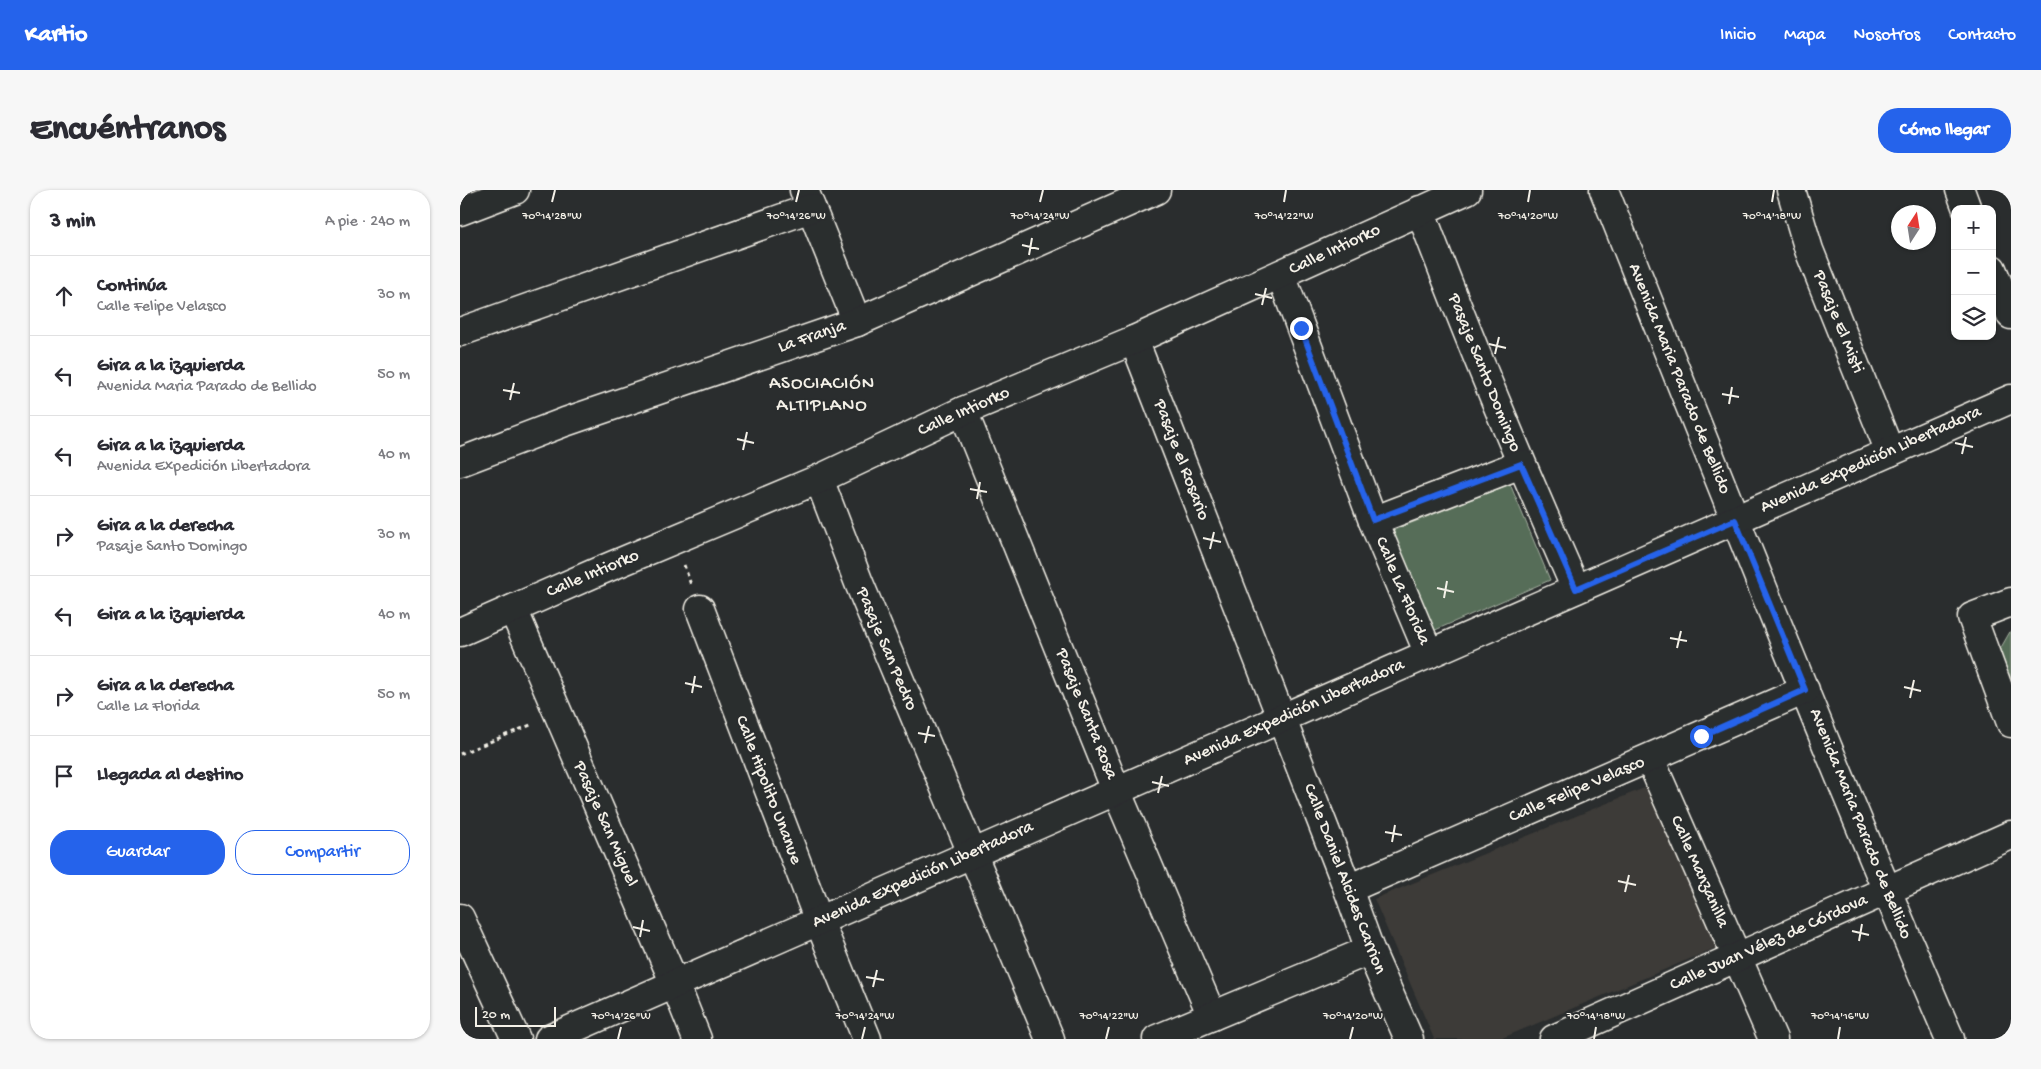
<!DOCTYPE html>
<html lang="es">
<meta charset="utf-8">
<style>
body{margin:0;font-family:"Gochi Hand",sans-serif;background:#f7f7f7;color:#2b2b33}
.controls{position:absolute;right:15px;top:15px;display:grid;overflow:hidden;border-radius:10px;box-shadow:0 1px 4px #0004}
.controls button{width:45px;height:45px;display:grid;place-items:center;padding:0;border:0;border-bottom:1px solid #e1e1e2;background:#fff;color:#2b2b33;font:25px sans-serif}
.compass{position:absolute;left:1431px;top:15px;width:45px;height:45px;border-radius:50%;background:#fff;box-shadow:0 1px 4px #0004;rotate:12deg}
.scale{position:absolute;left:15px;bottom:12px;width:81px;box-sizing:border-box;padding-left:5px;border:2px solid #f4f1e8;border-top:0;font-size:14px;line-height:18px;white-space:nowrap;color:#f4f1e8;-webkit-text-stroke:4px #2a2d2e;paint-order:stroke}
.stop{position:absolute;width:15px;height:15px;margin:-11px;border:4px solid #2563eb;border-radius:50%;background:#fff}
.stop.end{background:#2563eb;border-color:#fff;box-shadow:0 1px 5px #0008}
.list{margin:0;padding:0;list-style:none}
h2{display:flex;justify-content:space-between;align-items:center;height:65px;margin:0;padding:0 20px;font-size:21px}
h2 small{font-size:16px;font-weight:400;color:#7c7c81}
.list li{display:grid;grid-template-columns:32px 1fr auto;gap:15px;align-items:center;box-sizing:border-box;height:80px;padding:0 20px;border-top:1px solid #e1e1e2}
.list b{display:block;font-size:19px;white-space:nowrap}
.list p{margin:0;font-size:16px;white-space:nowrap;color:#7c7c81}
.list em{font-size:16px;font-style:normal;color:#7c7c81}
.actions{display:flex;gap:10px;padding:15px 20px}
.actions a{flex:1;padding:11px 0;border:1px solid #2563eb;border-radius:20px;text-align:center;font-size:18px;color:#2563eb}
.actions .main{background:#2563eb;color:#fff}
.icon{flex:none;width:28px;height:28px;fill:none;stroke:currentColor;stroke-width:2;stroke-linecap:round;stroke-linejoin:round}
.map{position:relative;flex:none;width:1551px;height:849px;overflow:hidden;border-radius:20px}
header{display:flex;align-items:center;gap:30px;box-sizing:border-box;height:70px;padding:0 25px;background:#2563eb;color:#fff}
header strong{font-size:24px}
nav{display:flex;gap:28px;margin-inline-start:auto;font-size:18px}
.intro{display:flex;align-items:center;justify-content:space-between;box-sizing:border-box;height:120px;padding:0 30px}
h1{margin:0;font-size:35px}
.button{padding:12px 22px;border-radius:20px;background:#2563eb;color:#fff;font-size:18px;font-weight:700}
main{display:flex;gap:30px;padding:0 30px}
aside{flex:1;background:#fff;border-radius:20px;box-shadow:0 1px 4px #0004}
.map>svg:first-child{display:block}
</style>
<header>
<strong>Kartio</strong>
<nav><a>Inicio</a><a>Mapa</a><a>Nosotros</a><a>Contacto</a></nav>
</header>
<div class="intro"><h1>Encuéntranos</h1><a class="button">Cómo llegar</a></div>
<main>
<aside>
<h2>3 min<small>A pie · 240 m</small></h2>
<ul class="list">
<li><svg class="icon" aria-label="ahead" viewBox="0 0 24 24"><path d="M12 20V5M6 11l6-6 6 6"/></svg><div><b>Continúa</b><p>Calle Felipe Velasco</p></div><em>30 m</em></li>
<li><svg class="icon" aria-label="left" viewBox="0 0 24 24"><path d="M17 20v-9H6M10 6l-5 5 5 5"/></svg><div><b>Gira a la izquierda</b><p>Avenida Maria Parado de Bellido</p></div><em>50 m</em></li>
<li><svg class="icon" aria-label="left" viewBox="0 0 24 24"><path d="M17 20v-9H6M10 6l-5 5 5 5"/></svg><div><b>Gira a la izquierda</b><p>Avenida Expedición Libertadora</p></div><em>40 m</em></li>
<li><svg class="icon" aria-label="right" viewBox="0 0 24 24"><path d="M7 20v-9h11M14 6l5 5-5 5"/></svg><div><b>Gira a la derecha</b><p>Pasaje Santo Domingo</p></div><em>30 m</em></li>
<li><svg class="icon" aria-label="left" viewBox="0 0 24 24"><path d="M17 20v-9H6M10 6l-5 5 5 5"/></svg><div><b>Gira a la izquierda</b></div><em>40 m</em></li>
<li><svg class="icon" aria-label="right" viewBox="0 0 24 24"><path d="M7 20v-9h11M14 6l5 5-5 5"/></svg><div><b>Gira a la derecha</b><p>Calle La Florida</p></div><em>50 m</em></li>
<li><svg class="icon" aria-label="arrive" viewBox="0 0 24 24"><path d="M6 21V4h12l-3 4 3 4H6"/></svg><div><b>Llegada al destino</b></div></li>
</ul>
<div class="actions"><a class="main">Guardar</a><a>Compartir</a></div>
</aside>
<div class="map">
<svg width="1551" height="849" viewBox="0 0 1551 849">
<rect width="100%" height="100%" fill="#2a2d2e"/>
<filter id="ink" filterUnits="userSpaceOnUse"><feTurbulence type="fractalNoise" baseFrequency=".02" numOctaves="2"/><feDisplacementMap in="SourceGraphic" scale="10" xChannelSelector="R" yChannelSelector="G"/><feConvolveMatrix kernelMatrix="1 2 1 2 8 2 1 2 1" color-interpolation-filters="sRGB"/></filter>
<g filter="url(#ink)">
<path fill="#3c3a37" d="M 1189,596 L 1258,757 L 1040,849 L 974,849 L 914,709 Z"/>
<g fill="#566d59" stroke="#a5afa0">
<path d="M 1050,294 L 1090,390 L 973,441 L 931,341 Z"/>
<path d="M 1551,440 L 1551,497 L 1539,461 Z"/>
</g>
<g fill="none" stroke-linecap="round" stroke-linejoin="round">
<g stroke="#f4f1e8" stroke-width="31">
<g id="minor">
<path d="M 344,0 L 397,132"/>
<path d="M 1144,0 C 1257,284 1369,568 1490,849"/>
<path d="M 1331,0 L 1349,60 L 1430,262"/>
<path d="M 1500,0 L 1507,19"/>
<path d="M 960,20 C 1008,148 1061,274 1116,399"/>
<path d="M 0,21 L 55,0"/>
<path d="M 1532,79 L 1551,125"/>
<path d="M 821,85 L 913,331 L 969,464"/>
<path d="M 0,142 L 351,18"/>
<path d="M 674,150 L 888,699 L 910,760 L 949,849"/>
<path d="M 503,221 L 656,600 L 752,826"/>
<path d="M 0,272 L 105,232 L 397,132 L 696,0"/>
<path d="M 359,289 L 399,393 L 590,849"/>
<path d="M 913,331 L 1061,274"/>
<path d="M 1551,412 L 1512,427 L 1551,533"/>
<path d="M 53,419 L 215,794 L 237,849"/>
<path d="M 240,419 L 359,731 L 407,849"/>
<path d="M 0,442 L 137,382 L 359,289 L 503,221 L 674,150 L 1007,0"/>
<path d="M 1190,569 L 1313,849"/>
<path d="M 888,699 L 1345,500"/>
<path d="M 0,728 L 56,849"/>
<path d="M 89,849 L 1551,209"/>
<path d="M 697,849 L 910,760"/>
<path d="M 1094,849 L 1551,645"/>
</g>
</g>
<g stroke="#f4f1e8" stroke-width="3" stroke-dasharray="4 4" stroke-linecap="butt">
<path d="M 224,375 L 231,395"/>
<path d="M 0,564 L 73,534"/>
</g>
<use href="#minor" stroke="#2a2d2e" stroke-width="28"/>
</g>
</g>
<g fill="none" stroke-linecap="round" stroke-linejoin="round" filter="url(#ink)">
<path stroke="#2563eb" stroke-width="6" d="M 841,138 L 913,330 L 1061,274 L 1116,399 L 1275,330 L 1345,500 L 1241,546"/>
</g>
<path fill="none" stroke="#f4f1e8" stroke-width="2" d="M 92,12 L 95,0M 336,12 L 339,0M 580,12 L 583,0M 824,12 L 826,0M 1068,12 L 1070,0M 1312,12 L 1314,0M 562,55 L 579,59M 569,65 L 572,48M 795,104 L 812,108M 802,115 L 806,98M 1029,154 L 1046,158M 1035,164 L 1039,147M 43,200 L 60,203M 1262,204 L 1279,207M 50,210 L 54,193M 1269,214 L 1272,197M 277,249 L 294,253M 1495,253 L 1513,257M 283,260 L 287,242M 1502,264 L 1506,247M 510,299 L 527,302M 517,309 L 520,292M 743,348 L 761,352M 750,359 L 754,342M 977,398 L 994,402M 984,408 L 987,391M 1210,448 L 1227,451M 1217,458 L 1221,441M 225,493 L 242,497M 1444,497 L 1461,501M 232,503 L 235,486M 1450,508 L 1454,490M 458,543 L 475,546M 465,553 L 469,536M 692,592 L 709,596M 698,603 L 702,586M 925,642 L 942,645M 932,652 L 935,635M 1158,691 L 1176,695M 1165,702 L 1169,685M 173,737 L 190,741M 1392,741 L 1409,745M 180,747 L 183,730M 1399,751 L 1402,734M 406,787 L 424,790M 413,797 L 417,780M 158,849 L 161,837M 402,849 L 405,837M 646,849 L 649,837M 890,849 L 893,837M 1134,849 L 1136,837M 1378,849 L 1380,837"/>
<g text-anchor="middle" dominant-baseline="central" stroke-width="4" stroke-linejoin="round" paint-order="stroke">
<g font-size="18" fill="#f4f1e8" stroke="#2a2d2e">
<text transform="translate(875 60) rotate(-25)">Calle Intiorko</text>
<text transform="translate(1378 132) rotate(68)">Pasaje El Misti</text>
<text transform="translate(352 147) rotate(-19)">La Franja</text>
<text transform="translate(1024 183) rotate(68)">Pasaje Santo Domingo</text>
<text transform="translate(1219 189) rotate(68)">Avenida Maria Parado de Bellido</text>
<text transform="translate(504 222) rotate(-24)">Calle Intiorko</text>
<text transform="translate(721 270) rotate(69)">Pasaje el Rosario</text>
<text transform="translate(1411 270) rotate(-24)">Avenida Expedición Libertadora</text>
<text transform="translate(133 384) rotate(-23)">Calle Intiorko</text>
<text transform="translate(942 401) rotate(67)">Calle La Florida</text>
<text transform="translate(426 459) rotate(67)">Pasaje San Pedro</text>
<text transform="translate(834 523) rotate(-24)">Avenida Expedición Libertadora</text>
<text transform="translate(626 524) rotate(68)">Pasaje Santa Rosa</text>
<text transform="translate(308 600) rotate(69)">Calle Hipolito Unanue</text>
<text transform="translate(1117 600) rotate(-23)">Calle Felipe Velasco</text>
<text transform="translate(145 634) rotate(66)">Pasaje San Miguel</text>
<text transform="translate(1400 634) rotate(68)">Avenida Maria Parado de Bellido</text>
<text transform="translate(1239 682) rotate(66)">Calle Manzanilla</text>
<text transform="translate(463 685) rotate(-24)">Avenida Expedición Libertadora</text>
<text transform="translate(884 689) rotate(69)">Calle Daniel Alcides Carrion</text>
<text transform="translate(1309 753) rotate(-24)">Calle Juan Vélez de Córdova</text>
</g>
<g font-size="19" letter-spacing="1" fill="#f4f1e8" stroke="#2a2d2e">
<text x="362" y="194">ASOCIACIÓN<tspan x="362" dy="22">ALTIPLANO</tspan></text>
</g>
</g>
<g font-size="12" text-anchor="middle" fill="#f4f1e8" stroke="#2a2d2e" stroke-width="4" stroke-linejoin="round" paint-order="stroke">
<text x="92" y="29">70°14'28"W</text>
<text x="336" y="29">70°14'26"W</text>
<text x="580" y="29">70°14'24"W</text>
<text x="824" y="29">70°14'22"W</text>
<text x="1068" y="29">70°14'20"W</text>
<text x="1312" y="29">70°14'18"W</text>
<text x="161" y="829">70°14'26"W</text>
<text x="405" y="829">70°14'24"W</text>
<text x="649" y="829">70°14'22"W</text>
<text x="893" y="829">70°14'20"W</text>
<text x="1136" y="829">70°14'18"W</text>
<text x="1380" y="829">70°14'16"W</text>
</g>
</svg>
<div class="controls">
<button>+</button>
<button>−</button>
<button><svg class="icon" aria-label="layers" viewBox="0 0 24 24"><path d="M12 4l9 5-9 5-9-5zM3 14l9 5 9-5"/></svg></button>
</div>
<svg class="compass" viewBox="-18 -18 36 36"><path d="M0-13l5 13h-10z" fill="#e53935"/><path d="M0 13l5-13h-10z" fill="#7c7c81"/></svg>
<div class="scale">20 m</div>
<div class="stop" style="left:1241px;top:546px"></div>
<div class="stop end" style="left:841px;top:138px"></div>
</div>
</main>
